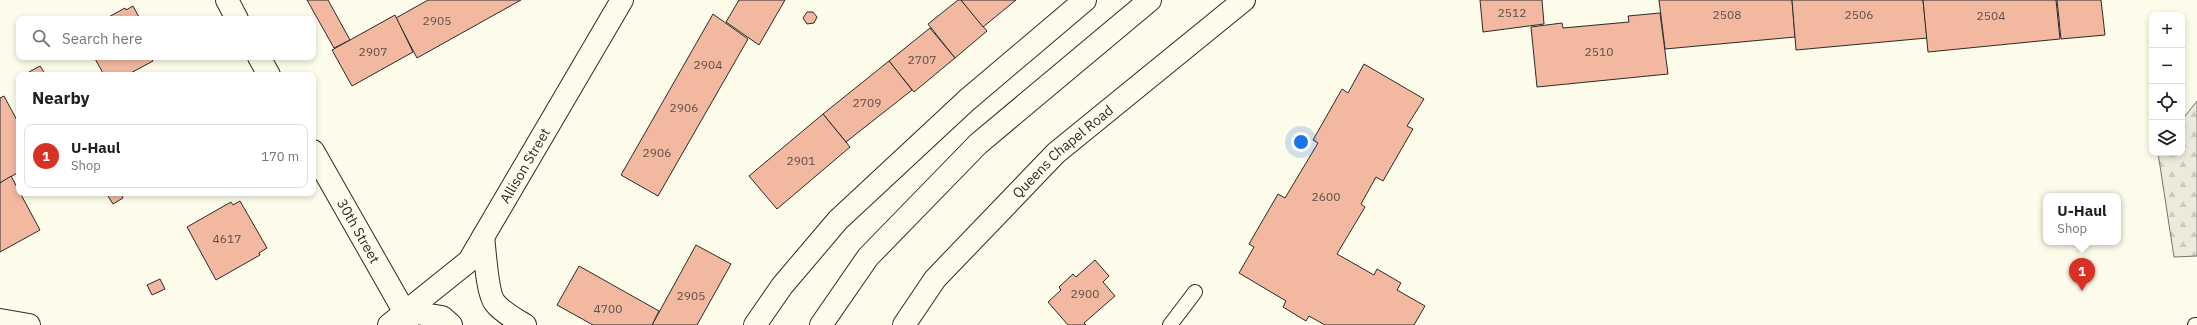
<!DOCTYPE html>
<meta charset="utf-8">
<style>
body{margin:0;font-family:"IBM Plex Sans",sans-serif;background:#f6f6f6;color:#202124}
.controls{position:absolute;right:12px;top:12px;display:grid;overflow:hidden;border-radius:8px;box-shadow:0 2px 6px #0003}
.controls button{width:36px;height:36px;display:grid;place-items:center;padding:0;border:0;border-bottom:1px solid #e0e0e0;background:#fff;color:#202124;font:20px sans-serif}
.you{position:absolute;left:1301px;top:142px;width:14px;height:14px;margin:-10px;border:3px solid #fff;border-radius:50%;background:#1a73e8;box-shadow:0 0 0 6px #1a73e833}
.badge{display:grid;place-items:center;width:26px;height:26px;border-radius:50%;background:#d93025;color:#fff;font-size:13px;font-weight:700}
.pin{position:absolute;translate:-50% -33px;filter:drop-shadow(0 1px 2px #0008)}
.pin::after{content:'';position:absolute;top:21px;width:14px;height:12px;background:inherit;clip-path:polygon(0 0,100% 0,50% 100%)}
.popup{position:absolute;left:2043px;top:193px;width:78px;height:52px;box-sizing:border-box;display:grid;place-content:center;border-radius:8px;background:#fff;filter:drop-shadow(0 1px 3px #0005);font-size:13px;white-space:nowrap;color:#757577}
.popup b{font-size:15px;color:#202124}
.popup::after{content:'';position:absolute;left:50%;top:100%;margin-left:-8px;border:8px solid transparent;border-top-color:#fff}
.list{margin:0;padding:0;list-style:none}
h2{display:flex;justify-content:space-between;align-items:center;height:52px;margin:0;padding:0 16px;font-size:17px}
h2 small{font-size:13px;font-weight:400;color:#757577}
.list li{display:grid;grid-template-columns:26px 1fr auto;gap:12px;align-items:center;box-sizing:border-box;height:64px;margin:0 8px 8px;padding:0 8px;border:1px solid #e0e0e0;border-radius:8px}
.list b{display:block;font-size:15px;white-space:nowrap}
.list p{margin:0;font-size:13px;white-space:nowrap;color:#757577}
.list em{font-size:13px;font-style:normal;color:#757577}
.icon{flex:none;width:22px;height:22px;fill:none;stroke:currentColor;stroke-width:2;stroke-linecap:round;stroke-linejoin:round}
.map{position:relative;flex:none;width:2197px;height:325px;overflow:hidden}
.search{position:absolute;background:#fff;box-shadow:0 2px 6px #0003;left:16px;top:16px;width:300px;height:44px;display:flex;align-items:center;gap:10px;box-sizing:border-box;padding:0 14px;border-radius:8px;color:#757577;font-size:15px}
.panel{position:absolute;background:#fff;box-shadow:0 2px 6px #0003;left:16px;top:72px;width:300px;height:124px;border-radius:8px}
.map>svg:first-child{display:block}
</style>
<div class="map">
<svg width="2197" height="325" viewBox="0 0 2197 325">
<defs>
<pattern id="forest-firs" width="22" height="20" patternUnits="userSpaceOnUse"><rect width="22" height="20" fill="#ecebdb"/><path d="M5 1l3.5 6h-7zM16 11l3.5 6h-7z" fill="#cbcabc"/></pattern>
</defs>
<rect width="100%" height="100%" fill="#fdfbea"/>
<path fill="url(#forest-firs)" stroke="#74746e" d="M 2197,101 L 2197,256 L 2174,257 L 2158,153 L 2182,153 L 2182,120 Z"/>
<g fill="#f2b8a0" stroke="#2b2b2b">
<path d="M 307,0 L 328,0 L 350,40 L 334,48 Z"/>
<path d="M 428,0 L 521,0 L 417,58 L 396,18 Z"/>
<path d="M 739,0 L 785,0 L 759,45 L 726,22 Z"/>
<path d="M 958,0 L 961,0 L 987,31 L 955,58 L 928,24 Z"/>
<path d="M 961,0 L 1016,0 L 983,27 Z"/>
<path d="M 1480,0 L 1542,0 L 1544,24 L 1483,32 Z"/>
<path d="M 1659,0 L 1792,0 L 1795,37 L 1665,49 Z"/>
<path d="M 1792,0 L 1923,0 L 1927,38 L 1796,50 Z"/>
<path d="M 1923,0 L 2056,0 L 2060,39 L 1928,52 Z"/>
<path d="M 2057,0 L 2101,0 L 2105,35 L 2061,39 Z"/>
<path d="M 133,6 L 140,19 L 105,19 L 125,8 L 126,10 Z"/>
<path d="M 807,12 L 813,12 L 817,17 L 814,23 L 807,24 L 803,18 Z"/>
<path d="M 1660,13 L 1668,74 L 1537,87 L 1531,27 L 1562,23 L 1563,28 L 1629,22 L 1628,16 Z"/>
<path d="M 713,14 L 748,39 L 658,196 L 621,175 Z"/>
<path d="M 395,15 L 413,52 L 352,86 L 332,50 Z"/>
<path d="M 930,28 L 955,58 L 914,92 L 889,61 Z"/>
<path d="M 94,57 L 155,57 L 152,59 L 153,61 L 127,75 L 104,75 Z"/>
<path d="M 889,61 L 912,90 L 846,142 L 823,114 Z"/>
<path d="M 1364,64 L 1424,99 L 1407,126 L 1413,129 L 1383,181 L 1376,177 L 1361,204 L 1365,207 L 1337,254 L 1374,275 L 1377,269 L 1401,283 L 1397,290 L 1425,306 L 1414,325 L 1325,325 L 1309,316 L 1306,321 L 1283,307 L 1286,301 L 1239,273 L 1254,247 L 1249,244 L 1278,194 L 1285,198 L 1318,143 L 1313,140 L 1342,89 L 1348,93 Z"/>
<path d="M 40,66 L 46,75 L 31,75 L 29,72 Z"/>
<path d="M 4,96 L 19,124 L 19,172 L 0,183 L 0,98 Z"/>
<path d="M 823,114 L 850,147 L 777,209 L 749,176 Z"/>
<path d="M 11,176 L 40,230 L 0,252 L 0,183 Z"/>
<path d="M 106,193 L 120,193 L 123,198 L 113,204 Z"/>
<path d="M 240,201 L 267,248 L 259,253 L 260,255 L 216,280 L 187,227 L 231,202 L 233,205 Z"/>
<path d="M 696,245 L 731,264 L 697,325 L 652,325 Z"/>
<path d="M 1095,260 L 1109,276 L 1103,282 L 1115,296 L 1084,323 L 1086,325 L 1068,325 L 1048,302 L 1061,290 L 1059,287 L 1073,274 L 1076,277 Z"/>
<path d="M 579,266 L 659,311 L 652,325 L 593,325 L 557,305 Z"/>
<path d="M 160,279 L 165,289 L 152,295 L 147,285 Z"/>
</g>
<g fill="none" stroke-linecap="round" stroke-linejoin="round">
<g stroke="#2b2b2b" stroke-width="16">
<g id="lane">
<path d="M 1170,325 L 1195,292"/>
<path d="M 2195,325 L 2197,325"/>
</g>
</g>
<g stroke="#2b2b2b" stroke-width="24">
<g id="street">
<path d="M 227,0 L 237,19"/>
<path d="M 259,57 L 269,75"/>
<path id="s1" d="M 313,151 L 404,311 L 407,325"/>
<path d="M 483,237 C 485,251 487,294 495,303 C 503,313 515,319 525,325"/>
<path d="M 404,311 L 442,317 L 451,325"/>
<path d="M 0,320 L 29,325"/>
<path id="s2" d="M 389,325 L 469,261 L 622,0"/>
<path d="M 755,325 L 782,286 L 838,220 L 967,100 L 1085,0"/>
</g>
</g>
<g stroke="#2b2b2b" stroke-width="24">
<g id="primary">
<path d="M 821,325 L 868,257 L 978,144 L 1150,0"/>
<path id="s3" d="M 904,325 L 935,279 L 1056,153 L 1244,0"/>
</g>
</g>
<use href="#lane" stroke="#fdfbea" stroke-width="14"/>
<use href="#street" stroke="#fdfbea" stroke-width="22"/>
<use href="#primary" stroke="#fdfbea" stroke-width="22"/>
</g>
<g text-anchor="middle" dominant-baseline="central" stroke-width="3" stroke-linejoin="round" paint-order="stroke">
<g font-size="12" fill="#5d4e48">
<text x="1512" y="12">2512</text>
<text x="1727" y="14">2508</text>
<text x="1859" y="14">2506</text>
<text x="1991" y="15">2504</text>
<text x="437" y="20">2905</text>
<text x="373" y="51">2907</text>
<text x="1599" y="51">2510</text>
<text x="922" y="59">2707</text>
<text x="708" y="64">2904</text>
<text x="867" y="102">2709</text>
<text x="684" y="107">2906</text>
<text x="657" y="152">2906</text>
<text x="801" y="160">2901</text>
<text x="1326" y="196">2600</text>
<text x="227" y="238">4617</text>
<text x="1085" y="293">2900</text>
<text x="691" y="295">2905</text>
<text x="608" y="308">4700</text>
</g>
<g font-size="14" fill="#2b2b2b" stroke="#fdfbea">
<text stroke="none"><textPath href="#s3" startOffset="236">Queens Chapel Road</textPath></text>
<text stroke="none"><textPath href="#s2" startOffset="213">Allison Street</textPath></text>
<text stroke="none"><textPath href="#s1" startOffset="92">30th Street</textPath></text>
</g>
</g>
</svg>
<div class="controls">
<button>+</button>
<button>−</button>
<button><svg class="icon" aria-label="locate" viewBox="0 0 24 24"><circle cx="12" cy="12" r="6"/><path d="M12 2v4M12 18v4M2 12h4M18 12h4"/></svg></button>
<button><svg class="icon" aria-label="layers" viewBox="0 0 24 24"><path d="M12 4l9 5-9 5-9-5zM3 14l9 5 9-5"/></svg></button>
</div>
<div class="you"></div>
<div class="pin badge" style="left:2082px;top:291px">1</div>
<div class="popup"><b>U-Haul</b>Shop</div>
<div class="search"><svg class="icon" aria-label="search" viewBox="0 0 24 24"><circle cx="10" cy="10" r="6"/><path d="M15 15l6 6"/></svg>Search here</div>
<section class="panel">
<h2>Nearby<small></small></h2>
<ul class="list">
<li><span class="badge">1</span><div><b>U-Haul</b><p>Shop</p></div><em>170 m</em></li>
</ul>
</section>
</div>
